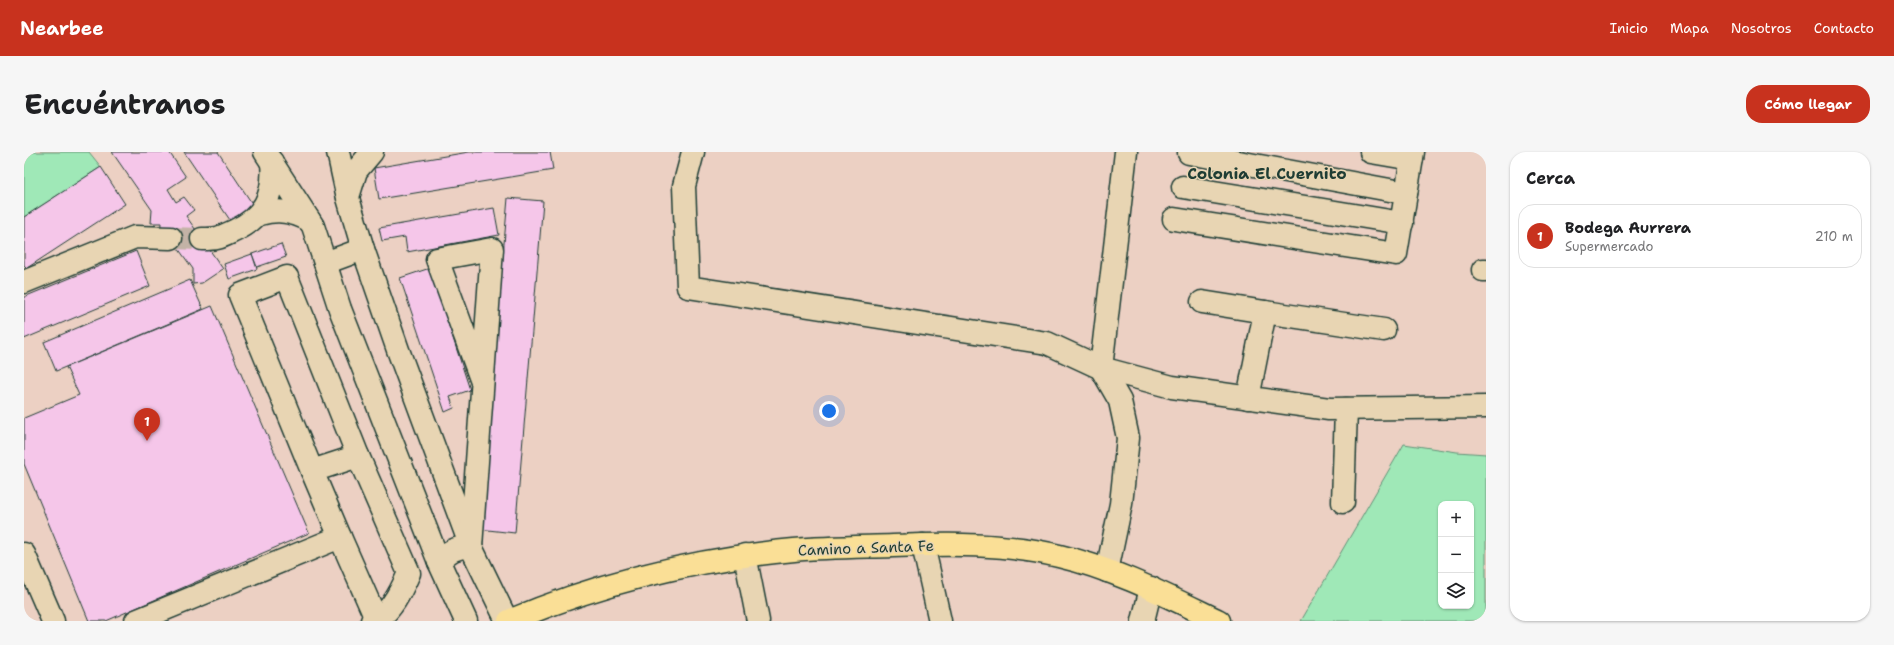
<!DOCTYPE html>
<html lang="es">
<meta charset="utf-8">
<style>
body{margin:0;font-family:"Shantell Sans",sans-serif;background:#f6f6f6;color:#202124}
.controls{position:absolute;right:12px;bottom:12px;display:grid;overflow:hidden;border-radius:8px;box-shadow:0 1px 3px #0004}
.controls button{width:36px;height:36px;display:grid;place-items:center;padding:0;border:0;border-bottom:1px solid #e0e0e0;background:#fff;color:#202124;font:20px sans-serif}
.you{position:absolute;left:805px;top:259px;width:14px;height:14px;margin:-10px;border:3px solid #fff;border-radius:50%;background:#1a73e8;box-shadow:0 0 0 6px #1a73e833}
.badge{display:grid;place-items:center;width:26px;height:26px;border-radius:50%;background:#c8321e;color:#fff;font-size:13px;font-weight:700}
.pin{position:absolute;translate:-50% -33px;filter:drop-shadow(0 1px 2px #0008)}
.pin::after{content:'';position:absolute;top:21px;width:14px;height:12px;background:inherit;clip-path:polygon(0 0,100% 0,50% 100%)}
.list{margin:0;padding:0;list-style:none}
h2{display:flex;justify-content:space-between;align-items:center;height:52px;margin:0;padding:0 16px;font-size:17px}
h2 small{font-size:13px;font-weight:400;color:#757577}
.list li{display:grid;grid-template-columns:26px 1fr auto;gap:12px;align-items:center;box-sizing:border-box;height:64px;margin:0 8px 8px;padding:0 8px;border:1px solid #e0e0e0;border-radius:16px}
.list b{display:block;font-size:15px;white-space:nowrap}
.list p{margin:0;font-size:13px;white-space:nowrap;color:#757577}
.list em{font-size:13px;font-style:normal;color:#757577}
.icon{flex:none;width:22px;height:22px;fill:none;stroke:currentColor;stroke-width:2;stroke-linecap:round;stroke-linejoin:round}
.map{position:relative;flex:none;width:1462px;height:469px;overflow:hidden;border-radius:16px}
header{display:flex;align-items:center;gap:24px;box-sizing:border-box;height:56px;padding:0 20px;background:#c8321e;color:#fff}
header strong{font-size:19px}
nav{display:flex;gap:22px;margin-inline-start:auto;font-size:14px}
.intro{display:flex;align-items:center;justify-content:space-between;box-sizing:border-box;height:96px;padding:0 24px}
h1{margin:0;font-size:28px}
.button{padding:10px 18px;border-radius:16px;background:#c8321e;color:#fff;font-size:14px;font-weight:700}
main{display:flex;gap:24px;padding:0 24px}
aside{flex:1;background:#fff;border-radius:16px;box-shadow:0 1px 3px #0004}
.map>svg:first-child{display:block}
</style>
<header>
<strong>Nearbee</strong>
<nav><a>Inicio</a><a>Mapa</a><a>Nosotros</a><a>Contacto</a></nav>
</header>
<div class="intro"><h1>Encuéntranos</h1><a class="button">Cómo llegar</a></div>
<main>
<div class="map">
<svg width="1462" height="469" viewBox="0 0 1462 469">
<rect width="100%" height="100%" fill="#ecd0c3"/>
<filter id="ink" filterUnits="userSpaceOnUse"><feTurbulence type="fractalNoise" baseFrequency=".025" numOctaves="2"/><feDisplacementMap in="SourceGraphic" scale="8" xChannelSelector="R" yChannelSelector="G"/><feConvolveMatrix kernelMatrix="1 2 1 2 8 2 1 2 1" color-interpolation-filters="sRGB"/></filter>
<g filter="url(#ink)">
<g fill="#9fe8b7" stroke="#5f9276" fill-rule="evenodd">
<path d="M 0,0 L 65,0 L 77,15 L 0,65 Z"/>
<path d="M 1380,292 L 1433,300 L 1462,302 L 1462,469 L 1277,469 ZM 1417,352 L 1447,352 L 1447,454 L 1417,454 Z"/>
</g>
<g fill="#f5c6e9" stroke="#1f3d34">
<path d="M 88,0 L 145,0 L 162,25 L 144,37 L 152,50 L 160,45 L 170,58 L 162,64 L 199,117 L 178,131 L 169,132 L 169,117 L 146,85 L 136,83 L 137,71 L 127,71 L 128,58 Z"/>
<path d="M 160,0 L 194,0 L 231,56 L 208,71 Z"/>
<path d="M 445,0 L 526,0 L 529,18 L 355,47 L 350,16 Z"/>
<path d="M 77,15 L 101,52 L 3,116 L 0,113 L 0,65 Z"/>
<path d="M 484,46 L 519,49 L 491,381 L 455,377 Z"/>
<path d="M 470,56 L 475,83 L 383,100 L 381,85 L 358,89 L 355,76 Z"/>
<path d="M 257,92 L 262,105 L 233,115 L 228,102 Z"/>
<path d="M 112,99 L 126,134 L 0,187 L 0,145 Z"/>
<path d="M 228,102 L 233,117 L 205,127 L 200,112 Z"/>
<path d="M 406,116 L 446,238 L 426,245 L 430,256 L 421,260 L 376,126 Z"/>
<path d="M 166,128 L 179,157 L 32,219 L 20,190 Z"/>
<path d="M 188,154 L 285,381 L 82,469 L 65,469 L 0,312 L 0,266 L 55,243 L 42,215 Z"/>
</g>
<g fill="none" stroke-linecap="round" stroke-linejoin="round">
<path stroke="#c3b3a6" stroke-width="22" stroke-dasharray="22 11" stroke-linecap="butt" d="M 147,86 L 178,87"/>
<g stroke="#1f3d34" stroke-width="25">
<g id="minor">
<path d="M 241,0 L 289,74 L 316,157 L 415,410 L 442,469"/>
<path d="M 314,0 L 324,46 L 339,97 L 374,198 L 447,395 L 483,469"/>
<path d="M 669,0 L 660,34 L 664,135 L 1023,191 L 1077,216 L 1148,235 L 1305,257 L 1462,255"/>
<path d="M 1347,0 L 1388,7"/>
<path d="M 1165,1 L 1382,41"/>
<path d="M 1159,35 L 1378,71"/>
<path d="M 324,45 L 332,19 L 348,0"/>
<path d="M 236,62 C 254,57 268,59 285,68"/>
<path d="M 1150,67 L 1372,102 L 1389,0"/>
<path d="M 178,87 C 194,87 195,86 210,79 C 240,65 251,43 248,10"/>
<path d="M 301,111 L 339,97"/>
<path d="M 1459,118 L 1462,118"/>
<path d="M 0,130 L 111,85 L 147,86"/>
<path d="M 1178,150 L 1241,160 L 1224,246"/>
<path d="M 1241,160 L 1360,178"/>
<path d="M 288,319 L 216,143 L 263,125 L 334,304 L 385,421 C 378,437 366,464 348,469"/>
<path d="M 1319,350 L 1322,257"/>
<path d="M 316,385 L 288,319 L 334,304"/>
<path d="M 899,393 L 916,469"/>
<path d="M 0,402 L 29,469"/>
<path d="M 721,403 L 734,469"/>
<path d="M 415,410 C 424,399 433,394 447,395 L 468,97 L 413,107 L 458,230"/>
<path d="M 1083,419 L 1097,352 L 1104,286 L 1096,249 L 1077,216 L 1102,0"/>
<path d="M 112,469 L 316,385 L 353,469"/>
<path d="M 1119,469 L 1127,436"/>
</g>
</g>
<g stroke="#1f3d34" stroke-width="25">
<path id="major" d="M 485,469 C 575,431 673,407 770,398 C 803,395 836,395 869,394 C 924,392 982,391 1035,404 C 1091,417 1143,444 1195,469"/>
</g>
<use href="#minor" stroke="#e8d5b3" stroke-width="22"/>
<use href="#major" stroke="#fadf96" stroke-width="22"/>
</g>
</g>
<g text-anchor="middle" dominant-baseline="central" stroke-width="3" stroke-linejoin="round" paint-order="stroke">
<g font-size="15" fill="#1f3d34" stroke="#e8d5b3">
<text transform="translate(842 396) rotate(-2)">Camino a Santa Fe</text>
</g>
<g font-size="16" font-weight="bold" fill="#1f3d34" stroke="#e8d5b3">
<text x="1243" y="21">Colonia El Cuernito</text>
</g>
</g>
</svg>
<div class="controls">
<button>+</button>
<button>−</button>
<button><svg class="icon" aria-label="layers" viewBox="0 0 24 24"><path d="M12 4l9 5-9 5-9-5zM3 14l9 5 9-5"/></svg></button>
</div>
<div class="you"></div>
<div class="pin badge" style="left:123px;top:289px">1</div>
</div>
<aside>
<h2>Cerca<small></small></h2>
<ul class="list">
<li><span class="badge">1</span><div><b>Bodega Aurrera</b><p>Supermercado</p></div><em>210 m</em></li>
</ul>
</aside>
</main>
